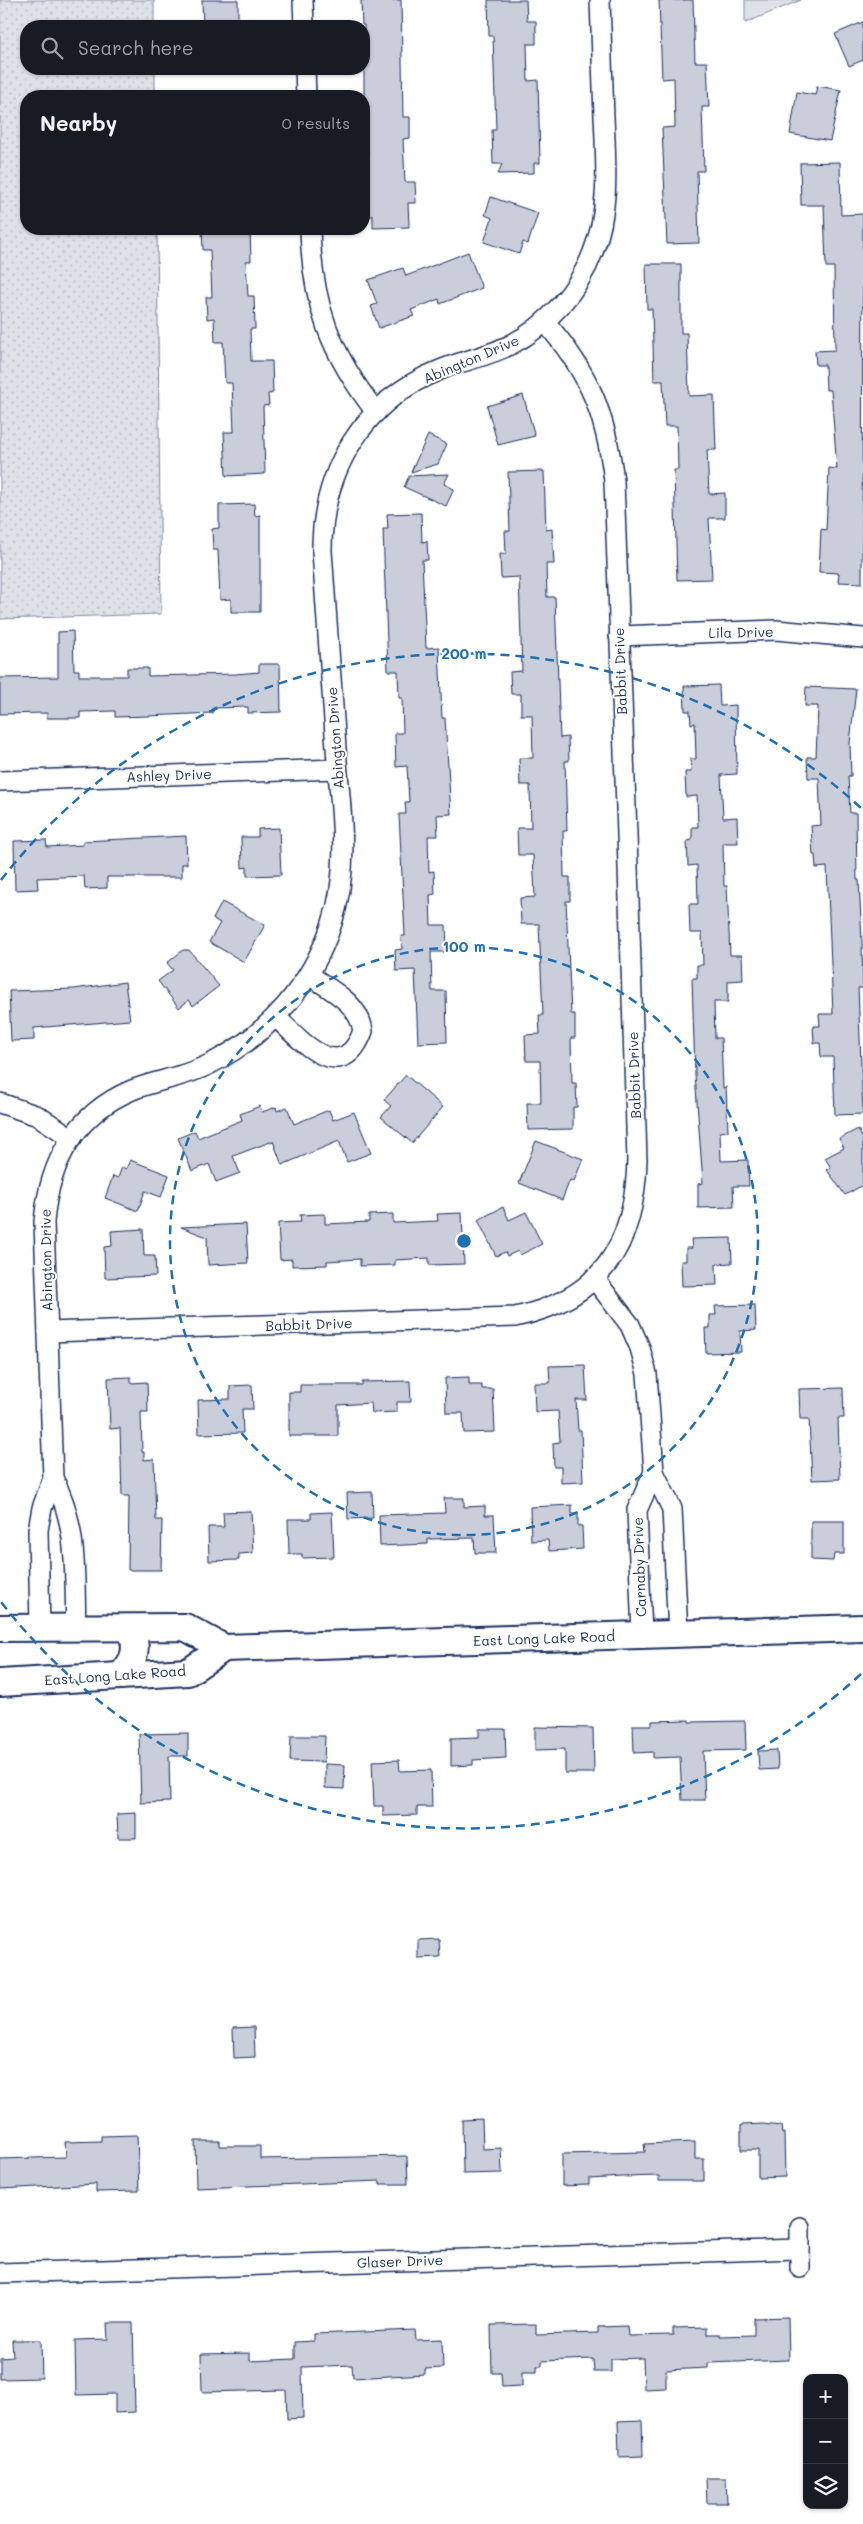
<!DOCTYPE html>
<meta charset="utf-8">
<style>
body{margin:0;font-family:Mali,sans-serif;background:#20242c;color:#f1f3f6}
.controls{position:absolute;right:15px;bottom:15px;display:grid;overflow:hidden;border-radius:10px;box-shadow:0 1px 4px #0004}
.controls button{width:45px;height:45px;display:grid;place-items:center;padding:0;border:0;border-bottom:1px solid #363941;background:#171b24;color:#f1f3f6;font:25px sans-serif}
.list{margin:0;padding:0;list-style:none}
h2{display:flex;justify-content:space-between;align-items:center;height:65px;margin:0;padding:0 20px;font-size:21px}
h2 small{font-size:16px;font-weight:400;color:#9ea1a6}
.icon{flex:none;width:28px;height:28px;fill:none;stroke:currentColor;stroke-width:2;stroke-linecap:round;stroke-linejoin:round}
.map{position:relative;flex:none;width:863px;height:2524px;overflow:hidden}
.search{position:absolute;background:#171b24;box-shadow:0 1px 4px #0004;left:20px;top:20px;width:350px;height:55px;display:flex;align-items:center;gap:12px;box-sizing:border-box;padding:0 18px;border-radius:20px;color:#9ea1a6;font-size:19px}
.panel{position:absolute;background:#171b24;box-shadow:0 1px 4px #0004;left:20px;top:90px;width:350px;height:145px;border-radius:20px}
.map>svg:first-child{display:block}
</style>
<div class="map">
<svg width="863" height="2524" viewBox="0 0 863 2524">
<defs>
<pattern id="grass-dots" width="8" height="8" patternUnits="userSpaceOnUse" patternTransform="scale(1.25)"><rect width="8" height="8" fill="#dee1e7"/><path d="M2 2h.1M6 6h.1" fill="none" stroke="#bec1c9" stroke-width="1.8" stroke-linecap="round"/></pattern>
</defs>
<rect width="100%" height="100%" fill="#fff"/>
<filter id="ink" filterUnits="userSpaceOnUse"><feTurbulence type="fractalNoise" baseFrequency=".02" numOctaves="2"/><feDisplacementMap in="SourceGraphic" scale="10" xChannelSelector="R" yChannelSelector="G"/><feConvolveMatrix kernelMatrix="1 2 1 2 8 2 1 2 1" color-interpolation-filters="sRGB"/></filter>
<g filter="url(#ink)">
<path fill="url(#grass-dots)" stroke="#7c88a2" d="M 0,0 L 154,0 L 154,26 L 26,26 L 26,69 L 155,69 L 155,96 L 26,96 L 26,229 L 157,229 L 161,614 L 0,619 Z"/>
<path fill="#dee1e7" stroke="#7c88a2" d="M 745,0 L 801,0 L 745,23 Z"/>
<g fill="#caceda" stroke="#1b2f5e">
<path d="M 202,0 L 238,0 L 238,26 L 203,26 Z"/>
<path d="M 361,0 L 401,0 L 403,117 L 410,117 L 410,138 L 403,139 L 405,182 L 415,182 L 416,203 L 408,203 L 409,227 L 373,228 L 373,216 L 368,216 L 368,151 L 364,151 L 364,25 L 362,25 Z"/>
<path d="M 488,0 L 526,0 L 527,21 L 536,21 L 536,44 L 527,44 L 528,81 L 538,80 L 540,163 L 534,163 L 534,173 L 498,174 L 502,164 L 493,164 L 492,130 L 496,130 L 493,36 L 489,36 Z"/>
<path d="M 659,0 L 693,0 L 695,62 L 707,62 L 709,107 L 702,107 L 704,171 L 697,171 L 699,243 L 667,244 L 662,128 L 675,127 L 674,78 L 662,79 Z"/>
<path d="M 863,22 L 863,60 L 849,66 L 835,34 Z"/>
<path d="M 817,86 L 841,90 L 830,141 L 790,134 L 797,92 L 815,95 Z"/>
<path d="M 840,162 L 841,215 L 863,214 L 862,583 L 838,582 L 839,573 L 819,572 L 821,529 L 826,530 L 829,468 L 837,469 L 831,390 L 826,390 L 825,365 L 816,365 L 815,351 L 835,350 L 834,267 L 826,267 L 824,205 L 801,205 L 800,163 Z"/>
<path d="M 491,197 L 538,213 L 528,244 L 523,242 L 519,254 L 484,242 L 492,218 L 485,215 Z"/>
<path d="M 202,229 L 250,229 L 251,261 L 246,261 L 248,296 L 254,296 L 255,329 L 250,329 L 251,361 L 272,361 L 273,393 L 268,394 L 269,405 L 263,406 L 265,474 L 226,476 L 224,432 L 234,432 L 232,383 L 225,383 L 223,342 L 215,342 L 214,318 L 207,319 L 206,297 L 212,297 L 210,250 L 203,250 Z"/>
<path d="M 468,252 L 482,288 L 440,304 L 439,299 L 411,310 L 414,316 L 379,328 L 371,306 L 377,304 L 368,280 L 403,268 L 406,276 Z"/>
<path d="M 646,264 L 681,264 L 681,333 L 687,333 L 689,396 L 714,395 L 716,450 L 707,450 L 709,494 L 725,493 L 725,518 L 709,518 L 712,579 L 677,580 L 674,470 L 678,470 L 677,426 L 665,426 L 663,381 L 654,381 L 652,309 L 647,309 Z"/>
<path d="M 523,395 L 535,436 L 498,445 L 487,406 Z"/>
<path d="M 428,435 L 447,444 L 438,464 L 411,472 Z"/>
<path d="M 544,471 L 546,530 L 552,529 L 554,564 L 546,564 L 547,597 L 555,597 L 560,738 L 568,737 L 569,761 L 565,761 L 567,831 L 563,831 L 564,877 L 570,877 L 570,901 L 566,901 L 571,1014 L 575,1014 L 575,1038 L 571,1038 L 572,1083 L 576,1083 L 577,1107 L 573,1107 L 573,1129 L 528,1130 L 527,1103 L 541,1103 L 540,1061 L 526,1061 L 525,1035 L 540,1034 L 539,1015 L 543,1015 L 539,924 L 521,924 L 520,898 L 535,897 L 533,855 L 518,855 L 517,828 L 531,828 L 530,785 L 520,785 L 519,758 L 533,758 L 532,715 L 521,715 L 521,694 L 511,694 L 510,672 L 522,671 L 519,577 L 501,578 L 500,554 L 506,554 L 505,531 L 510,531 L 508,472 Z"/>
<path d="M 449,474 L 444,484 L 454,489 L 446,506 L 404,487 L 409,476 Z"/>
<path d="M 254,504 L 255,516 L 260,515 L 260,612 L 231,612 L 231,599 L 220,600 L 218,550 L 213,550 L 212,529 L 219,528 L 219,505 Z"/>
<path d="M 421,513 L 422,542 L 427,541 L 428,560 L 422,560 L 426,648 L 439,647 L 442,718 L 445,718 L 451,814 L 437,815 L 438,836 L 428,836 L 429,872 L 434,871 L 435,894 L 430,895 L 431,925 L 446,925 L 447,952 L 431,952 L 432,991 L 446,991 L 447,1042 L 418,1043 L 415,970 L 396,971 L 395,950 L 402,949 L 401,936 L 405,936 L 399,814 L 406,814 L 405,802 L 409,802 L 407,766 L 396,767 L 395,733 L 403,733 L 402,698 L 399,698 L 398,671 L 388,671 L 383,529 L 388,529 L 387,514 Z"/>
<path d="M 73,631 L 74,670 L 79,670 L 79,676 L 127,676 L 127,668 L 148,668 L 148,676 L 236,674 L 259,672 L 259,664 L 280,664 L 281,712 L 248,713 L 248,707 L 213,708 L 213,713 L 148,716 L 115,717 L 115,711 L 80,712 L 80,718 L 47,718 L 47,713 L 0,714 L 0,678 L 58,677 L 58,632 Z"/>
<path d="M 719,685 L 720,706 L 736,705 L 737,774 L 721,775 L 723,818 L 737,817 L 738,843 L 723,843 L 724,886 L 727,886 L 730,955 L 742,955 L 743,980 L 728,981 L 728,1002 L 714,1002 L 715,1038 L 721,1038 L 723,1088 L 726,1087 L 728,1131 L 720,1132 L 721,1161 L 748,1160 L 749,1186 L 733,1186 L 734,1207 L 698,1208 L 698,1184 L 703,1183 L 695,1075 L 692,978 L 697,978 L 697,965 L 703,965 L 702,933 L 690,933 L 689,904 L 698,904 L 697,865 L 688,866 L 687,841 L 692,840 L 692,827 L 698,827 L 697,796 L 686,797 L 685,772 L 691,772 L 690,759 L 696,759 L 695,723 L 691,724 L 690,711 L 685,711 L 684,686 Z"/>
<path d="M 806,687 L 856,689 L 850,743 L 851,776 L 848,776 L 850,813 L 856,813 L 857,880 L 859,880 L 862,942 L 863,988 L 858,988 L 863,1114 L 835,1115 L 833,1057 L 821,1057 L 820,1043 L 814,1043 L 813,1026 L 820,1026 L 819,1014 L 833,1014 L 827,867 L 816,868 L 815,855 L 813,855 L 811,826 L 821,825 L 819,778 L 808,778 L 807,757 L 816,757 L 818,706 L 805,706 Z"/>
<path d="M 279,828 L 281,875 L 247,876 L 247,867 L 242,868 L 241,837 L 258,837 L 258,829 Z"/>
<path d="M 186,836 L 187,864 L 182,864 L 182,877 L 107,877 L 107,888 L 85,889 L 84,876 L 37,878 L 38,889 L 15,890 L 14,841 L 46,840 L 47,847 L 83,845 L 83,841 Z"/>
<path d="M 222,902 L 265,925 L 244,962 L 209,942 L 220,923 L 213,919 Z"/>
<path d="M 183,950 L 189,950 L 219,986 L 193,1006 L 189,1000 L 179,1008 L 158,981 L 173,970 L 167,963 Z"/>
<path d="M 125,982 L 130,1020 L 34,1028 L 34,1040 L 11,1041 L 9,991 L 74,989 Z"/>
<path d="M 406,1075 L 443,1107 L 412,1143 L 381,1117 L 391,1106 L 384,1100 Z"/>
<path d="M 260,1106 L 262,1112 L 276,1107 L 277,1111 L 287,1107 L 294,1124 L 329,1110 L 333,1120 L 354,1112 L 371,1153 L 347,1162 L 339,1141 L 282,1165 L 273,1141 L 233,1156 L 240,1173 L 216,1182 L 209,1164 L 192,1171 L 178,1138 L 195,1131 L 198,1138 L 242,1120 L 240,1114 Z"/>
<path d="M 858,1129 L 863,1139 L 863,1185 L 845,1195 L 827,1170 L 831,1168 L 825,1158 L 844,1148 L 839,1139 Z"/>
<path d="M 536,1141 L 583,1159 L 574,1181 L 570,1180 L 562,1200 L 519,1183 Z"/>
<path d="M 130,1160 L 169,1175 L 161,1197 L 145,1191 L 138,1211 L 105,1198 L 113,1176 L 118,1178 L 122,1167 L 126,1169 Z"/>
<path d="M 503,1207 L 509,1220 L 526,1212 L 542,1244 L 520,1255 L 518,1251 L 507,1256 L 505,1252 L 496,1256 L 478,1220 Z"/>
<path d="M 462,1213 L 464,1264 L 429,1265 L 429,1258 L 395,1260 L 395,1265 L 360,1266 L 360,1259 L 327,1261 L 327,1265 L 292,1266 L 292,1259 L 280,1260 L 278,1223 L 301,1222 L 300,1215 L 325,1214 L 325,1224 L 369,1222 L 369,1215 L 393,1214 L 393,1223 L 438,1221 L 437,1214 Z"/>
<path d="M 246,1224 L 248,1263 L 208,1265 L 207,1237 L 181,1227 Z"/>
<path d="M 143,1229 L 144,1256 L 155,1256 L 156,1276 L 105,1278 L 104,1247 L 112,1246 L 111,1231 Z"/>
<path d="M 731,1238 L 732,1263 L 716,1264 L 717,1285 L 682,1286 L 681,1261 L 686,1261 L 686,1248 L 692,1248 L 691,1239 Z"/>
<path d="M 755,1305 L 756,1330 L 740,1331 L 741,1352 L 706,1353 L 705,1328 L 710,1328 L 710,1315 L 716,1315 L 715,1306 Z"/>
<path d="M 585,1365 L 587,1400 L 576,1400 L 578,1430 L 581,1430 L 583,1482 L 561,1483 L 561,1467 L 554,1467 L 553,1443 L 560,1442 L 558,1411 L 535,1412 L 534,1383 L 550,1383 L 549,1366 Z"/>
<path d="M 131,1377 L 131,1383 L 147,1382 L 148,1412 L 141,1412 L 142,1452 L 144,1452 L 144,1460 L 154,1459 L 156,1520 L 162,1520 L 161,1570 L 128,1570 L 129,1496 L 122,1496 L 120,1428 L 110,1429 L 108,1378 Z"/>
<path d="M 469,1377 L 469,1385 L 482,1385 L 482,1389 L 493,1389 L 495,1432 L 464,1433 L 463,1413 L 446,1413 L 445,1378 Z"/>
<path d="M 410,1381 L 411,1402 L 397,1402 L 397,1412 L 372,1413 L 371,1403 L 338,1405 L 338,1436 L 289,1436 L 289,1392 L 300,1392 L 300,1385 L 362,1385 L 362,1382 Z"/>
<path d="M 252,1385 L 253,1409 L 242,1409 L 243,1433 L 199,1434 L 198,1400 L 230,1399 L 230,1386 Z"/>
<path d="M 843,1388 L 844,1418 L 838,1418 L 840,1479 L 812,1480 L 809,1419 L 800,1419 L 799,1389 Z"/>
<path d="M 372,1492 L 373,1518 L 348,1519 L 347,1493 Z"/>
<path d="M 444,1498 L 464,1498 L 464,1507 L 485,1506 L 485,1515 L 494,1515 L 496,1553 L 475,1553 L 474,1538 L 428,1539 L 428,1544 L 380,1546 L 379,1515 L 445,1513 Z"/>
<path d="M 572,1505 L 572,1514 L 578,1514 L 578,1526 L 582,1526 L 583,1549 L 549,1551 L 548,1540 L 531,1541 L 530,1507 Z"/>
<path d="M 251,1511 L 253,1553 L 239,1554 L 239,1560 L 209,1561 L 208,1527 L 224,1527 L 223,1512 Z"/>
<path d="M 332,1512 L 334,1557 L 302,1558 L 302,1554 L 289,1554 L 288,1519 L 311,1519 L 311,1513 Z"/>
<path d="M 811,1521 L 844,1521 L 844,1554 L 834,1554 L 833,1561 L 811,1560 Z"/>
<path d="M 689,1720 L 689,1722 L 745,1721 L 746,1750 L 703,1751 L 705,1800 L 682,1800 L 680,1757 L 653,1758 L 653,1752 L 634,1753 L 633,1725 L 652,1725 L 652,1721 Z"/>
<path d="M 535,1727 L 593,1728 L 594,1773 L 565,1773 L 565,1749 L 535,1750 Z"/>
<path d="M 479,1729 L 505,1729 L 506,1758 L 473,1760 L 473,1765 L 451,1766 L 451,1738 L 479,1737 Z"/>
<path d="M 188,1733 L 188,1756 L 169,1756 L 170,1802 L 141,1803 L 139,1734 Z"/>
<path d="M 291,1736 L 325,1736 L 324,1762 L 290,1761 Z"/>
<path d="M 777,1750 L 778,1769 L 759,1770 L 758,1751 Z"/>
<path d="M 399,1760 L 400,1771 L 431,1770 L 432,1807 L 417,1807 L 417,1815 L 383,1816 L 383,1806 L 374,1806 L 372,1761 Z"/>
<path d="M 325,1764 L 345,1765 L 344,1789 L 325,1788 Z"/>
<path d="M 136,1813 L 136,1838 L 118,1838 L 117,1814 Z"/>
<path d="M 439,1939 L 440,1957 L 418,1958 L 418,1940 Z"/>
<path d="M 254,2027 L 255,2057 L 234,2058 L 233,2028 Z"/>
<path d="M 482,2119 L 483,2149 L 501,2148 L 502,2173 L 463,2174 L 462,2120 Z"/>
<path d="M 763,2124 L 781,2126 L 782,2134 L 784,2133 L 785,2177 L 758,2178 L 758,2150 L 741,2150 L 741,2125 Z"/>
<path d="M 137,2135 L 139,2191 L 96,2192 L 96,2184 L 0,2189 L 0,2159 L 66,2157 L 65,2142 L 101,2141 L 101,2136 Z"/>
<path d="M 195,2141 L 220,2141 L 220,2146 L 260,2146 L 260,2159 L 407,2156 L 408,2184 L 380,2184 L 380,2181 L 196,2188 Z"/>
<path d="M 695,2142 L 695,2159 L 704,2159 L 704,2181 L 659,2181 L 659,2176 L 623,2177 L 589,2179 L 589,2185 L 562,2186 L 562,2154 L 645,2152 L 644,2144 Z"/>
<path d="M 788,2317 L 789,2360 L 708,2363 L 708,2368 L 666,2370 L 666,2388 L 644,2389 L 643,2358 L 611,2359 L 611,2372 L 594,2372 L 593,2359 L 542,2361 L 542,2366 L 537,2366 L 537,2372 L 522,2372 L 522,2386 L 502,2387 L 501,2373 L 492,2373 L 491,2325 L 536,2324 L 536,2335 L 598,2333 L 598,2327 L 627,2326 L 628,2336 L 673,2335 L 673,2328 L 707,2327 L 707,2334 L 720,2334 L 720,2336 L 754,2335 L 754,2318 Z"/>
<path d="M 107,2323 L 133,2323 L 135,2412 L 115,2413 L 115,2394 L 76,2395 L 75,2340 L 108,2339 Z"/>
<path d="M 415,2330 L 416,2340 L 442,2339 L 443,2368 L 425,2369 L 425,2374 L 353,2378 L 352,2365 L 302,2367 L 303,2418 L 287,2419 L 286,2390 L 202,2392 L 201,2354 L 250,2353 L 250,2361 L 295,2359 L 295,2342 L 314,2341 L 314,2334 Z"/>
<path d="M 12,2340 L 41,2340 L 42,2378 L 0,2379 L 0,2358 L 13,2357 Z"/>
<path d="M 642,2420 L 643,2456 L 619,2457 L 618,2421 Z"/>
<path d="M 706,2478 L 726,2478 L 727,2503 L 707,2503 Z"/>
</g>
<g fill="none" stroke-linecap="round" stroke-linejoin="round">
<g stroke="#1b2f5e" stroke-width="22">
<g id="street">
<path d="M 303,0 L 304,26"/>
<path d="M 305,69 L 306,96"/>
<path d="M 310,229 C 312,304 330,353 376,412"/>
<path d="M 619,636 L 776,630 L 863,638"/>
<path d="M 0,781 L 337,769"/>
<path d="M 276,1017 C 301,1041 342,1088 363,1031 C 359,1003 331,990 309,975"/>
<path d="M 0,1103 L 38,1116 L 72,1138"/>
<path d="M 594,1278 L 630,1325 L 640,1348 L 647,1374 L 654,1472 L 672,1509 L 678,1634"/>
<path d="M 48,1332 L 515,1317 C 602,1299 635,1244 637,1160 L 627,834 L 614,481 C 606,414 589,372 545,322"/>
<path d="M 53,1478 C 79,1526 74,1576 76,1628"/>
<path d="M 40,1628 L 38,1530 L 42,1508 L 53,1478 L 44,1222 C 49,1163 75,1114 132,1090 C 157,1080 185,1077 210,1064 C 268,1035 312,985 332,923 C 351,867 340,806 336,748 C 331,682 327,617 322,552 C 321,471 364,400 440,370 C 464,360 490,356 512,344 C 547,326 579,290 593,252 C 610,210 606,162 604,117 C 603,78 601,39 600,0"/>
<path d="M 642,1635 L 637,1510 L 654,1472"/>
<path d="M 800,2227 L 800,2268"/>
<path d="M 0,2273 L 800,2249"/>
</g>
</g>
<g stroke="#1b2f5e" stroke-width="30">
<g id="secondary">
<path d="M 0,1628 L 185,1627 L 224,1648 L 863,1628"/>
<path d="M 120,1676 C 135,1661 140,1647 129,1628"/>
<path d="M 0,1683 L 188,1672 L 224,1648"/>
</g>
</g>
<use href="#street" stroke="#fff" stroke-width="19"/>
<use href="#secondary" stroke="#fff" stroke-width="26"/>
</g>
</g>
<g fill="none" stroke="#1f6fb2" stroke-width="2.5" stroke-dasharray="9 6">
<circle cx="464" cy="1241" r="294"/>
<path d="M861 1674A587 587 0 0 1 1 1602M1 880A587 587 0 0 1 861 808"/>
</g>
<g text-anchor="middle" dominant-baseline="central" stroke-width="4" stroke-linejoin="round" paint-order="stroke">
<g font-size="14" fill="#1b2f5e" stroke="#fff">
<text transform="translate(471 359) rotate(-23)">Abington Drive</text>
<text transform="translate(741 632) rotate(-1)">Lila Drive</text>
<text transform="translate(620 671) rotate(-92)">Babbit Drive</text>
<text transform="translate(335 738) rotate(-94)">Abington Drive</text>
<text transform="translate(169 775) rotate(-2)">Ashley Drive</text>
<text transform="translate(634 1075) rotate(-92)">Babbit Drive</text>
<text transform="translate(46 1260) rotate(-91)">Abington Drive</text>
<text transform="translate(309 1324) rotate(-2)">Babbit Drive</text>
<text transform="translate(639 1567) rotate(-92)">Carnaby Drive</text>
<text transform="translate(544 1638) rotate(-2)">East Long Lake Road</text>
<text transform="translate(115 1675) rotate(-4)">East Long Lake Road</text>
<text transform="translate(400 2261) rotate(-2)">Glaser Drive</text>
</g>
</g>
<circle cx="464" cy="1241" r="8" fill="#1f6fb2" stroke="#fff" stroke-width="2.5"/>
<g font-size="15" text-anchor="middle" font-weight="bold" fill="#1f6fb2" stroke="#fff" stroke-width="4" stroke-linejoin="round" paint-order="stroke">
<text x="464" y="659">200 m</text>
<text x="464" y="952">100 m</text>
</g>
</svg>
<div class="controls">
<button>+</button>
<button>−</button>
<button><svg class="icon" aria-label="layers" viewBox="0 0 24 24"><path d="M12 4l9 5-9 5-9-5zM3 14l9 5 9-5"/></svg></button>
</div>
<div class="search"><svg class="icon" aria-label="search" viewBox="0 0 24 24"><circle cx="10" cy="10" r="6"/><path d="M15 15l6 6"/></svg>Search here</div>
<section class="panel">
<h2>Nearby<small>0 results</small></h2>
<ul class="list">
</ul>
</section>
</div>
